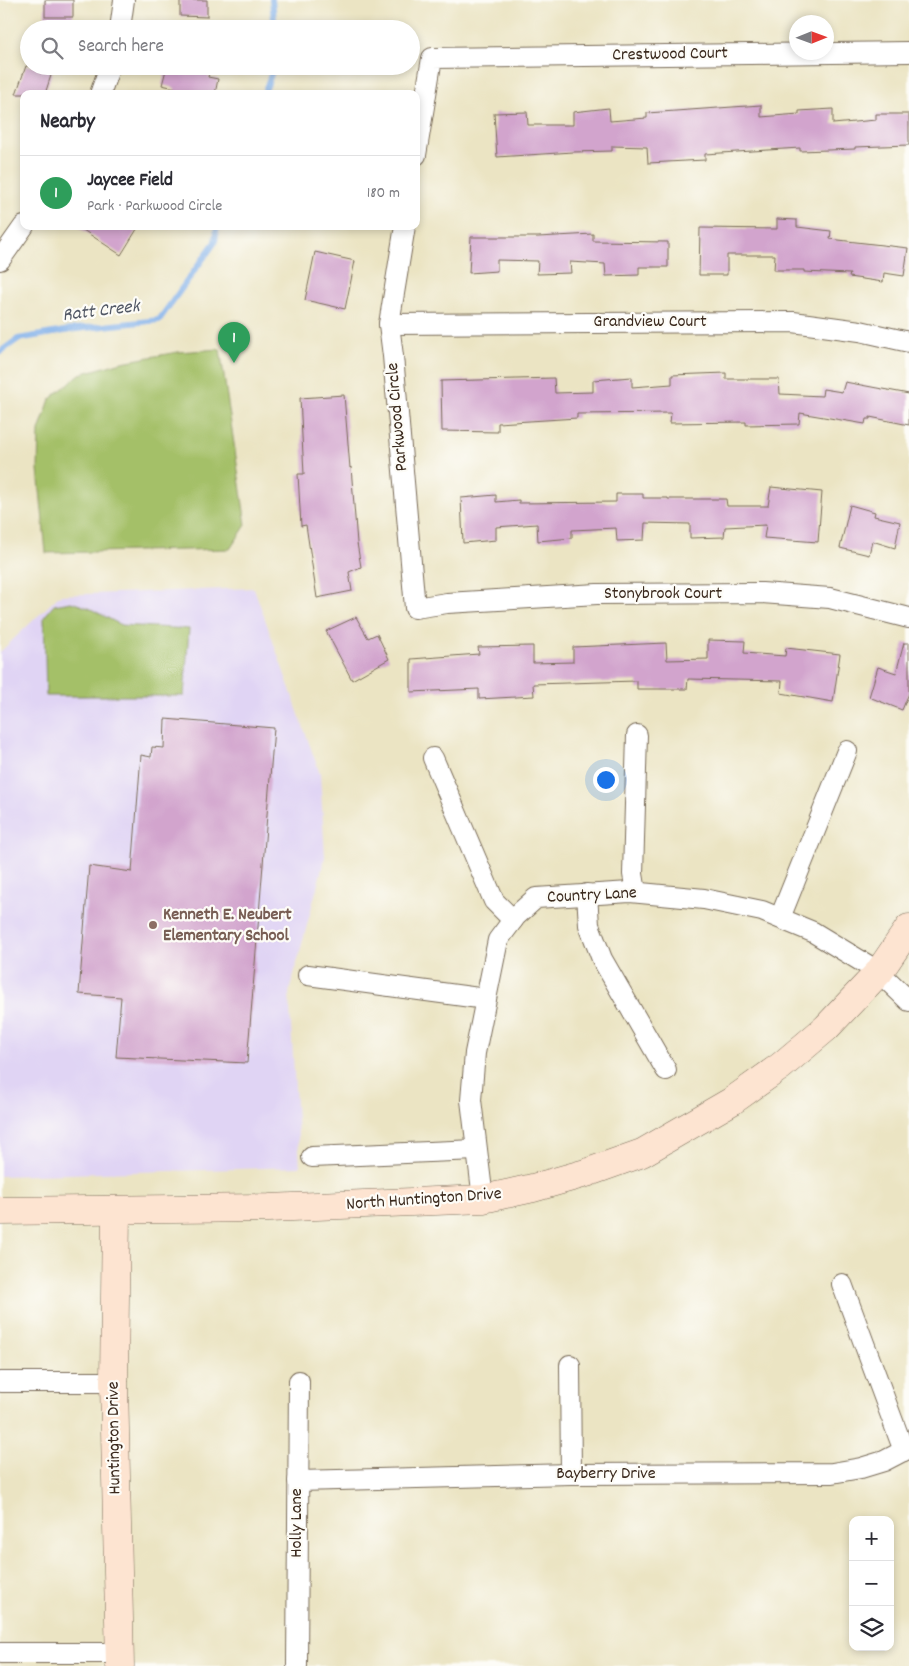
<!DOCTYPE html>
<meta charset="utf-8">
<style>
body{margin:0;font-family:Dekko,sans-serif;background:#f2f2f3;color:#2b2b33}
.controls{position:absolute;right:15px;bottom:15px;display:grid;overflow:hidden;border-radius:10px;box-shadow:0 2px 8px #0003}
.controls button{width:45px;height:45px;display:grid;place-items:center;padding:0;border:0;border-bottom:1px solid #e1e1e2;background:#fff;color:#2b2b33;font:25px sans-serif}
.compass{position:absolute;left:789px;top:15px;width:45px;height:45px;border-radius:50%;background:#fff;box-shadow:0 2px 8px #0003;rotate:89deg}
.you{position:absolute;left:605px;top:779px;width:18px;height:18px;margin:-12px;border:4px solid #fff;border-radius:50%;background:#1a73e8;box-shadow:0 0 0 8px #1a73e833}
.badge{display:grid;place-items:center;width:32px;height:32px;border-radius:50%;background:#2563eb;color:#fff;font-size:16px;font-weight:700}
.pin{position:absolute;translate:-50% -41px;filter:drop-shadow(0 1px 2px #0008)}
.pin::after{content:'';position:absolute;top:26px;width:18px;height:15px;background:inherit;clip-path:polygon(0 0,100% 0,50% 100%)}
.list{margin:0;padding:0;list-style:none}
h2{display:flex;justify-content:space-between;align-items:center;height:65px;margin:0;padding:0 20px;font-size:21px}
h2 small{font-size:16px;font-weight:400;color:#7c7c81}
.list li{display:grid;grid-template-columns:32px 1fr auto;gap:15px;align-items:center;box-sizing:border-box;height:75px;padding:0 20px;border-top:1px solid #e1e1e2}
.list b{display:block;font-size:19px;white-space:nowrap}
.list p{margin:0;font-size:16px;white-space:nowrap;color:#7c7c81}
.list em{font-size:16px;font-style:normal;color:#7c7c81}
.icon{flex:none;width:28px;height:28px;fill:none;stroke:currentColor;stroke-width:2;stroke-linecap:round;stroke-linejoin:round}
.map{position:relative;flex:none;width:909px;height:1666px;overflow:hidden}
.search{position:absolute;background:#fff;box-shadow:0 2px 8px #0003;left:20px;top:20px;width:400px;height:55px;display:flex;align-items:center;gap:12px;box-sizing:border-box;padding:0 18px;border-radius:28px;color:#7c7c81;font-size:19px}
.panel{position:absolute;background:#fff;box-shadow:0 2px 8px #0003;left:20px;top:90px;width:400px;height:140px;border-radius:10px}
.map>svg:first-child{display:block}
</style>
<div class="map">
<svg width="909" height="1666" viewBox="0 0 909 1666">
<rect width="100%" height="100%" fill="#fdfcf7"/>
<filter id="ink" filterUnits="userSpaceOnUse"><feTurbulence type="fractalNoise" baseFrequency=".02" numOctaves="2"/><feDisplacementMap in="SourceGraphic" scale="10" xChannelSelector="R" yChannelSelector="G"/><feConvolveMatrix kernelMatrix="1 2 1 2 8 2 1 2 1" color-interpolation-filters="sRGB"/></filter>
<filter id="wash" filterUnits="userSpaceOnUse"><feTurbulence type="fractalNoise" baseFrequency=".0096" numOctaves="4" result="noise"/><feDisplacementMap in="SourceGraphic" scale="20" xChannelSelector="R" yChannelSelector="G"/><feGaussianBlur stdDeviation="1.12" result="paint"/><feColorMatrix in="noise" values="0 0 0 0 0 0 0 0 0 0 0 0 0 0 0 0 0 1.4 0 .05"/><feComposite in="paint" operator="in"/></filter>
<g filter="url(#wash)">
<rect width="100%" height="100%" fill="#ebe4c3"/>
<path fill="#e0d4f4" d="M 254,588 L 320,774 L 325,857 L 289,993 L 300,1167 L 0,1176 L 0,652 L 60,595 Z"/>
<g fill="#a4c067" stroke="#707542">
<path d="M 220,349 L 246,525 L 230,549 L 46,553 L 38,469 L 39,431 L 50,399 L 80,374 L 122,362 L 178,352 Z"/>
<path d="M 71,602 L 89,608 L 121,625 L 189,629 L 184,696 L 46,696 L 44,617 L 54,605 Z"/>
</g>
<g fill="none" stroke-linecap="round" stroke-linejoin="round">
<g stroke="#7eaee9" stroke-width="6">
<path d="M 272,0 L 275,29"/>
<path d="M 264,94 L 274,66"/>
<path d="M 0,352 L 18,339 L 76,329 L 159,320 L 215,242 L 217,226"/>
</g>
</g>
<g id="blocks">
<g fill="#d2a4cd">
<rect x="45" y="0" width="28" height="17"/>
<path d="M 180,0 L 207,0 L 207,17 L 180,16 Z"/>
<path d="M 26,66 L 54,66 L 45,94 L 16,94 Z"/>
<path d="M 167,66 L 211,66 L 208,77 L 218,79 L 215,94 L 174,94 L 175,88 L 162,85 Z"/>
<path d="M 761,105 L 761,117 L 799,114 L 799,111 L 833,109 L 833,124 L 876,120 L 876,114 L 909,114 L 909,145 L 855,147 L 855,149 L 800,151 L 800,148 L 705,154 L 705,160 L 648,163 L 647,147 L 612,146 L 612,151 L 573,152 L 497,157 L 494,113 L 527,112 L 528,125 L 573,125 L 573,112 L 609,108 L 610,121 L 647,118 L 647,113 Z"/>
<path d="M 777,219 L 797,220 L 797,227 L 831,231 L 830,239 L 908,248 L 904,276 L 884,273 L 883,282 L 849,277 L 850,274 L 804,272 L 804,270 L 774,270 L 775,255 L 727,255 L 727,275 L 699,275 L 700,228 L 777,229 Z"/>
<path d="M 77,226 L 139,226 L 121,255 Z"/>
<path d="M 593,234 L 593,241 L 668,242 L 668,267 L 639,267 L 639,275 L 606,276 L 605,264 L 570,262 L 571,273 L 537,274 L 538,261 L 497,260 L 497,271 L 469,273 L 471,237 L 538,237 Z"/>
<path d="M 315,252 L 355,261 L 345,309 L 305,300 Z"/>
<path d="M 726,373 L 726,379 L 779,379 L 780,394 L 822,396 L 823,389 L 842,392 L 845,382 L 909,394 L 909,425 L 870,417 L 870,419 L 866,419 L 865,424 L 800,413 L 799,424 L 746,425 L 746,422 L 670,423 L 671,413 L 577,414 L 577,418 L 498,423 L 498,432 L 442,431 L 441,381 L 554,378 L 555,393 L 593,392 L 593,380 L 632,377 L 632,387 L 672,384 L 672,375 Z"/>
<path d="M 344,395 L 350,468 L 351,467 L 357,543 L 361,567 L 349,572 L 352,591 L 317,598 L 306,525 L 301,526 L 298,474 L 304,474 L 300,398 Z"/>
<path d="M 771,487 L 822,492 L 818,542 L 764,538 L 766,525 L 725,527 L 724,537 L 690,538 L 690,524 L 645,523 L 644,540 L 617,541 L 616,528 L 572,530 L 572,538 L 538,541 L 537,524 L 496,527 L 496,540 L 463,543 L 461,498 L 496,495 L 496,502 L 519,500 L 519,503 L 616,502 L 616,494 L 643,494 L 643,498 L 668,498 L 668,499 L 726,499 L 727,506 L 768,506 Z"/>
<path d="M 850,505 L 875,512 L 874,516 L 900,522 L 895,548 L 872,541 L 869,555 L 840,548 Z"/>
<path d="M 356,617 L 368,638 L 377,634 L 389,659 L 352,680 L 326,631 Z"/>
<path d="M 708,640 L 745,641 L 744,653 L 785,656 L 786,648 L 840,654 L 833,702 L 781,693 L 782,681 L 688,679 L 687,689 L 637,689 L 637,681 L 533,684 L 534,696 L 479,699 L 479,689 L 411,692 L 411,659 L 479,654 L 478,647 L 533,646 L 533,663 L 573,662 L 573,647 L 666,643 L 667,660 L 708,659 Z"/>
<path d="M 904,643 L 909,643 L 909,693 L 902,710 L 869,697 L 878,667 L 896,673 Z"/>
<path d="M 165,719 L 274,728 L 247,1063 L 116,1057 L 121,997 L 79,994 L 89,866 L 132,872 L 141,755 L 151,757 L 152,747 L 164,748 Z"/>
</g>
</g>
</g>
<g filter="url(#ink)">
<use href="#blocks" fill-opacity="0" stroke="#796b58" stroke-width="1"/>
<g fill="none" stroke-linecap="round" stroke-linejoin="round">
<g stroke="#796b58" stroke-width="22">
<g id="street">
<path d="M 120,29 L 124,0"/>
<path d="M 100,94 L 110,66"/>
<path d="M 416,155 L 432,58 L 909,52"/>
<path d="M 405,226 L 389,324 L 393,356 L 415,608 L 447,603 L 597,594 L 762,593 L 830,598 L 909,618"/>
<path d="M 0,260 L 24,226"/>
<path d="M 389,324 L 793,322 L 860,331 L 909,342"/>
<path d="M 433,758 L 494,901 L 513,920"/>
<path d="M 636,892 L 633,874 L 637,735"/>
<path d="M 587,894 L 589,925 L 602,959 L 666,1070"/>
<path d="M 780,918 L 847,751"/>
<path d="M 308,975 L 486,999"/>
<path d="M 312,1157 L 476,1150"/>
<path d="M 483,1199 L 471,1100 L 475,1053 L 498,940 L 516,916 L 536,898 L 630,892 L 704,899 L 762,911 L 813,932 L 879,972 L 909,1001"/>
<path d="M 842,1284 L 904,1451"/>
<path d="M 570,1365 L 571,1474"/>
<path d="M 0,1382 L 114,1382"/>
<path d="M 298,1481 L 571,1474 L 832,1473 L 861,1468 L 884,1461 L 909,1448"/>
<path d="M 0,1653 L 120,1653"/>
<path d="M 297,1666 L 299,1381"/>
</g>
</g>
<g stroke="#796b58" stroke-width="29">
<g id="secondary">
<path d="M 0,1211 L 269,1208 L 483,1199 L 533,1188 L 586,1173 L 642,1153 L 732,1101 L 781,1066 L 826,1028 L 879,972 L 909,928"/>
<path d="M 116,1211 L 114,1382 L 120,1666"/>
</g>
</g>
<use href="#street" stroke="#fff" stroke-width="20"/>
<use href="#secondary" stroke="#fde4d1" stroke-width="28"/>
</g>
</g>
<circle fill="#8d6e63" stroke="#fdfcf7" stroke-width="2" cx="153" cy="925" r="5"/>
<g text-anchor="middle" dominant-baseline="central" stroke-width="4.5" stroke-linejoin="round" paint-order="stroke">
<g font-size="18" fill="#3b2a1e" stroke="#fdfcf7">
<text transform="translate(670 55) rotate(-1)">Crestwood Court</text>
<text x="650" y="322">Grandview Court</text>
<text transform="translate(398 417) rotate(-95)">Parkwood Circle</text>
<text x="663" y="594">Stonybrook Court</text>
<text transform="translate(592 896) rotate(-3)">Country Lane</text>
<text transform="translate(424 1200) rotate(-4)">North Huntington Drive</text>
<text transform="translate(115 1438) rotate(-91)">Huntington Drive</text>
<text x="606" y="1474">Bayberry Drive</text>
<text transform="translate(297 1523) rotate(-90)">Holly Lane</text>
</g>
<g font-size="18" font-weight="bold" fill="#785e54" stroke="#fdfcf7" text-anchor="start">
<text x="163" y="915">Kenneth E. Neubert<tspan x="163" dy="21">Elementary School</tspan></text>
</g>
<g font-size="19" font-style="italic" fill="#525865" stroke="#fdfcf7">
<text transform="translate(101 312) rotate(-7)">Ratt Creek</text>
</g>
</g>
</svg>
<div class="controls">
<button>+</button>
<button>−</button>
<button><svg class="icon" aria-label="layers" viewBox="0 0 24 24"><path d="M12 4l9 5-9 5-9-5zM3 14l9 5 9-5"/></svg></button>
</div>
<svg class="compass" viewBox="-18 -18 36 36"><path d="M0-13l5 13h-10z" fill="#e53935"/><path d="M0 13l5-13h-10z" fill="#7c7c81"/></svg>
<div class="you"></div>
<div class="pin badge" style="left:234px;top:363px;background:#2e9e5b">1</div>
<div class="search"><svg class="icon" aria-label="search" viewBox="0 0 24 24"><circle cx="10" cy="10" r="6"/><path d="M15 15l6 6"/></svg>Search here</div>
<section class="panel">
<h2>Nearby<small></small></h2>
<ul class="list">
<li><span class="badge" style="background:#2e9e5b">1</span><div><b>Jaycee Field</b><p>Park · Parkwood Circle</p></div><em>180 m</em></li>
</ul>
</section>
</div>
